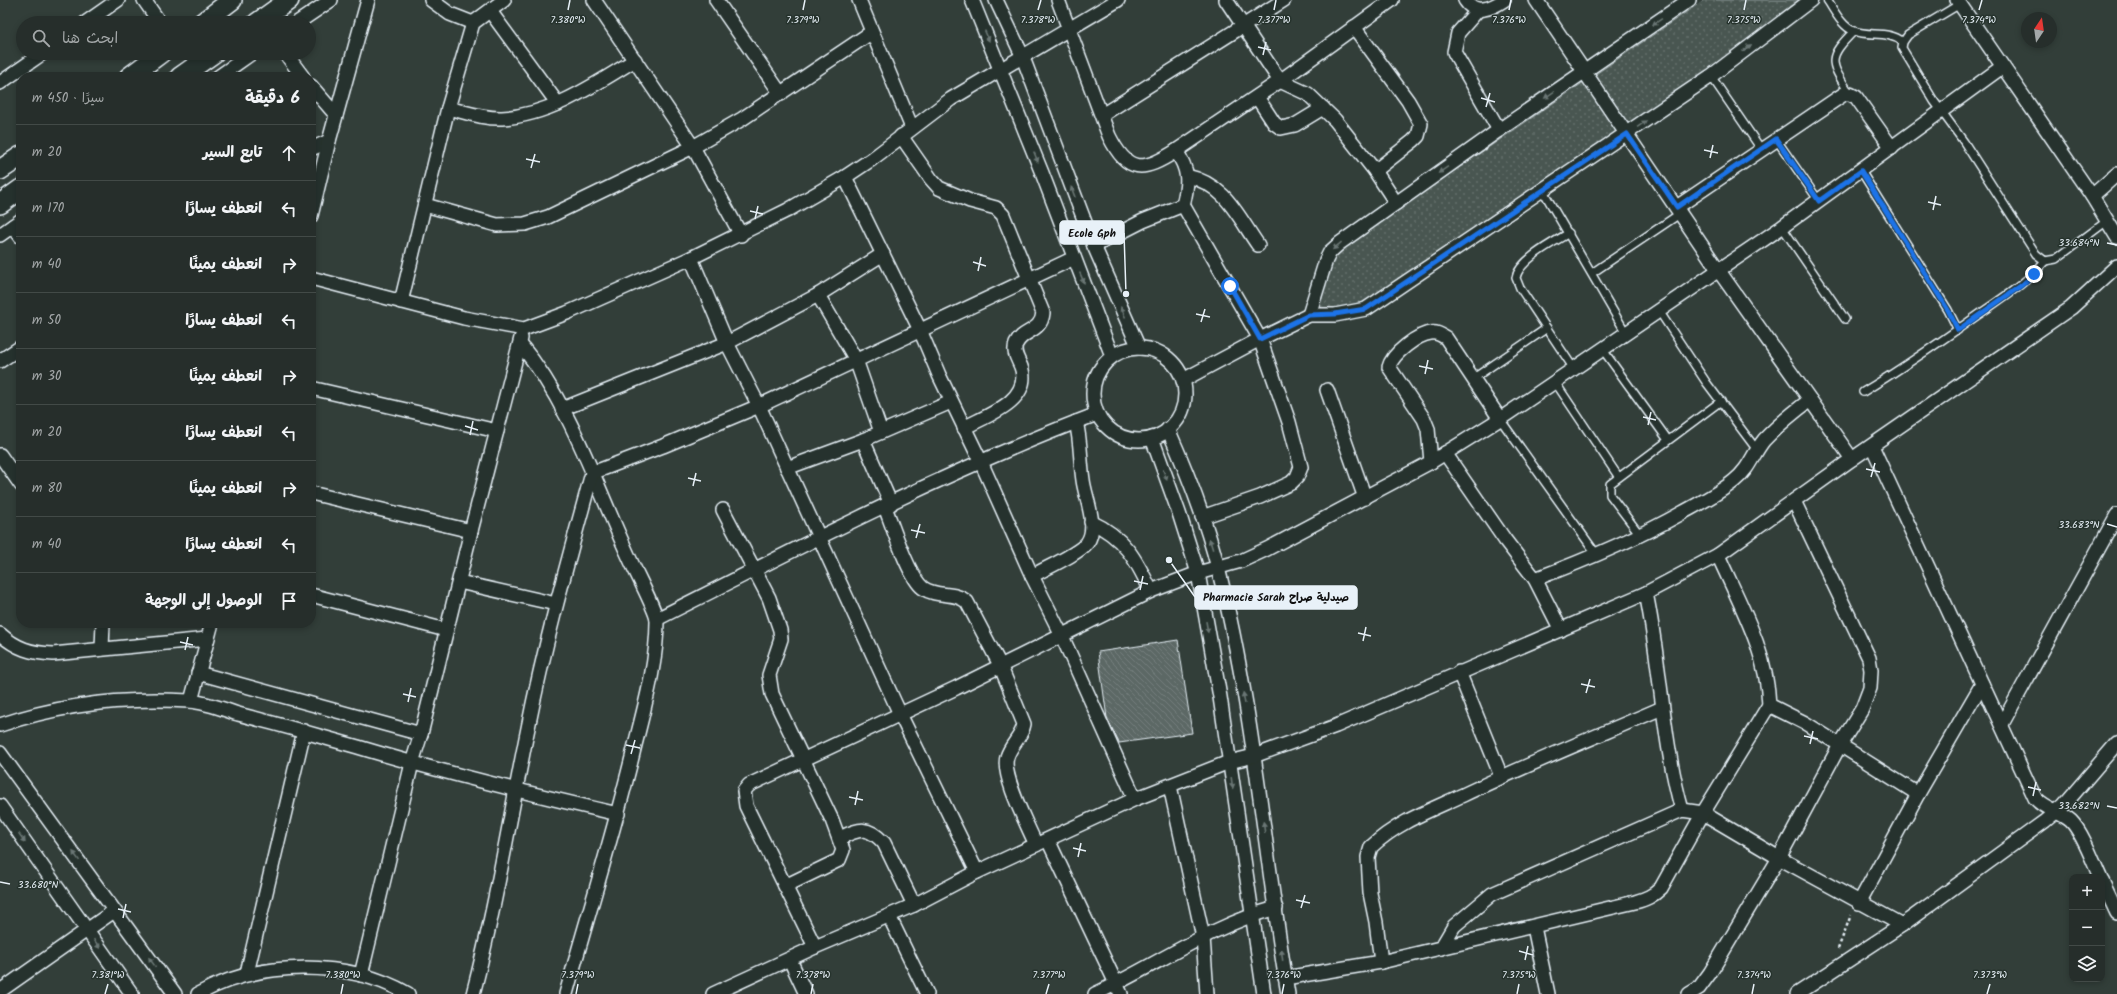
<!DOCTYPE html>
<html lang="ar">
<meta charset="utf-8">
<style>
body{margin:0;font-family:Kalam,"Playpen Sans Arabic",sans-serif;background:#323a37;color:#f1f3f6;direction:rtl}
.controls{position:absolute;right:12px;bottom:12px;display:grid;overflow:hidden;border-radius:8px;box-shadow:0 2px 6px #0003}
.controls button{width:36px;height:36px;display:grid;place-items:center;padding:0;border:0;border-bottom:1px solid #424a47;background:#262e2b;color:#f1f3f6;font:20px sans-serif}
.compass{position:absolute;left:2021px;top:12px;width:36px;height:36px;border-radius:50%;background:#262e2b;box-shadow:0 2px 6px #0003;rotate:13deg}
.stop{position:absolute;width:12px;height:12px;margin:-9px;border:3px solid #1a73e8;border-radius:50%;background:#fff}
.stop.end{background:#1a73e8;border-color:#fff;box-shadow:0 1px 4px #0008}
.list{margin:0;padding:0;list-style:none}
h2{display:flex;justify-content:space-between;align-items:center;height:52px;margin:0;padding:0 16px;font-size:17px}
h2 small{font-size:13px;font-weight:400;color:#a4a8a9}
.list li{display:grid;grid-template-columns:26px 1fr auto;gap:12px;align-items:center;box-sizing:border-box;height:56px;padding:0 16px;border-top:1px solid #424a47}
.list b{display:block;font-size:15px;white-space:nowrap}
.list em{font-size:13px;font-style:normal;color:#a4a8a9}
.icon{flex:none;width:22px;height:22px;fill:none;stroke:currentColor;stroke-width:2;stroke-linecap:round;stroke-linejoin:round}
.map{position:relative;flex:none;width:2117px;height:994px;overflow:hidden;direction:ltr}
.search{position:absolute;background:#262e2b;box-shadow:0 2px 6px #0003;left:16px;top:16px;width:300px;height:44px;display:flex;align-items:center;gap:10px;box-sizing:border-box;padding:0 14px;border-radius:22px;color:#a4a8a9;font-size:15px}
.panel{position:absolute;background:#262e2b;box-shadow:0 2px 6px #0003;left:16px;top:72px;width:300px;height:556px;border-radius:16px;direction:rtl}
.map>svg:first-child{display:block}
</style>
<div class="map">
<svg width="2117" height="994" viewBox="0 0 2117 994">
<defs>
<pattern id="grass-dots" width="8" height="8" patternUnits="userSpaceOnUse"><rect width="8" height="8" fill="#495651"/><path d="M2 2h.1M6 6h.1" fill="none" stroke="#636f6b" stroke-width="1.8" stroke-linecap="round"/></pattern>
<pattern id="building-back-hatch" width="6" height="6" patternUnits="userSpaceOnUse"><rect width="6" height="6" fill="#5c6865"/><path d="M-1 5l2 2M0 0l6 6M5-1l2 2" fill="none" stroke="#737e7c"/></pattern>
</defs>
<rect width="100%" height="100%" fill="#323e39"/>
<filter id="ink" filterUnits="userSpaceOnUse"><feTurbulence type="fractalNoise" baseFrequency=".025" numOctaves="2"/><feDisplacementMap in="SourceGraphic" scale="8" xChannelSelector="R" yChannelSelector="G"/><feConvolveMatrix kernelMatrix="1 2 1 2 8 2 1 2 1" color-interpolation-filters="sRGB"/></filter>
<g filter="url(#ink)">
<path fill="url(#grass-dots)" stroke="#98a4a4" d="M 1704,0 L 1810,0 L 1709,74 L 1361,317 L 1315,317 L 1334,253 Z"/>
<path fill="url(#building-back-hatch)" stroke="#e8f1f8" d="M 1178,640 L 1192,733 L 1119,743 L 1107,718 L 1098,652 Z"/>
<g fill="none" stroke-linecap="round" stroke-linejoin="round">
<g stroke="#e8f1f8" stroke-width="10">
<g id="lane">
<path d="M 1827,0 C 1834,10 1842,27 1854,31 C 1870,37 1888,30 1903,42"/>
<path d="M 1960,4 L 1908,35 L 1903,42 L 1902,48 L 1934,101 L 1964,142 L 2036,254 L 2045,261 L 2056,259 L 2107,221"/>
<path d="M 1711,76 L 1761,149"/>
<path d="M 1850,94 C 1830,62 1826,59 1854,31"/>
<path d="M 1776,139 L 1819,201"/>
<path d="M 1861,171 L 1948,310 L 1958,330"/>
<path d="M 1542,189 L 1626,333"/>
<path d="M 1782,227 L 1845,319"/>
<path d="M 1569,233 C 1554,242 1519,260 1516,278 L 1520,288 L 1574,369"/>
<path d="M 1592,273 L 1681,213"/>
<path d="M 1659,311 L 1706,382 L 1757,450"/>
<path d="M 1603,350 L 1668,440"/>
<path d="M 1474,378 L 1547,328"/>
<path d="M 1555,382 L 1618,476"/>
<path d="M 1863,392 C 1903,368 1940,342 1978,315 C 2002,298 2026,284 2045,261"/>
<path d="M 1500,419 L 1597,555"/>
<path d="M 1641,536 L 1610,495 L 1610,484 L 1721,401"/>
</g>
</g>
<g stroke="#e8f1f8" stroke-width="16">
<g id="street">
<path d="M 144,0 L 160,23"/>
<path d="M 431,0 L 450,14 L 473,23"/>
<path d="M 594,0 L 693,147 L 741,235"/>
<path d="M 716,0 L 781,94"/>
<path d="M 859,0 L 912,128"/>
<path d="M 972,0 L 1042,173 L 1112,356"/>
<path d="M 996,0 L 1022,55 L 1094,246 L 1139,348"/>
<path d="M 1058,0 L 1109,136 C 1128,174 1143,172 1176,151"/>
<path d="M 1226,0 L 1280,81 L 1308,94 L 1335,120 L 1375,171 L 1396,203"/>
<path d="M 1465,0 C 1475,16 1492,8 1504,0"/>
<path d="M 1536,0 L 1719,271 L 1852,459"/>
<path d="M 1957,0 L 2092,196 L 2117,237"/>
<path d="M 1478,10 L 1458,33 L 1454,52 L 1499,130"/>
<path d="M 490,11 L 558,104"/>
<path d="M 85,23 L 118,0"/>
<path d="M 297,23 L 331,0"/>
<path d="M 1354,27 L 1408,101 L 1421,124 L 1418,136 L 1413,141 L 1375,171"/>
<path d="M 285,53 L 303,77"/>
<path d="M 218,77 L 252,53"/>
<path d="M 0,83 L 43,53"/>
<path d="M 311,86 L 336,115"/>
<path d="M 1257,97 L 1274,123 L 1281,128 L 1295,125 L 1323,108"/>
<path d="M 448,108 C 465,112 484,119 502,118 C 551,115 594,85 635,60"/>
<path d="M 1102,115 L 1284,0"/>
<path d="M 901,136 L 931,179 L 939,188 L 970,201 L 996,208 L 1003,215 L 1043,313 C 1041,333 1023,329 1016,344 C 1012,354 1020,361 1022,370 C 1030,402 985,416 964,428"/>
<path d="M 311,149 L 329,141"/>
<path d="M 1187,176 C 1225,184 1237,215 1258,245"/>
<path d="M 845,177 L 920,330 L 939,375 L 981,462 L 1032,576 L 1061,634 L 1135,799"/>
<path d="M 2092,196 L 2117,174"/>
<path d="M 425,205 L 497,225 L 525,224 L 548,217 L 693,147 L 742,119 L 872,32"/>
<path d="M 1183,205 C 1189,182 1189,170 1176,151 L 1280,81 L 1392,0"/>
<path d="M 1677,207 L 1844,94 L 1850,94 L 1856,97 L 1892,148"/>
<path d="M 311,216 L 329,141 L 368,0"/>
<path d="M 13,226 L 21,237"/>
<path d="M 0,235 L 21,220"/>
<path d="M 1094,246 L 1143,221 L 1183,205 L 1260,339 L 1289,422 L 1301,467 L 1297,477 L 1291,483 L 1260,497 L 1202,517"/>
<path d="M 691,258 L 727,343 L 759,406 L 900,714 L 977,872"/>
<path d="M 311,278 L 464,318 L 524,329 L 567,313 L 691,258 L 788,210 L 845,177 L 872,159 L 951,99 L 1118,0"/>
<path d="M 818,295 L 856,360 L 881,432"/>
<path d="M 401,302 L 448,108 L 473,23 L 504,0"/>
<path d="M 1309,315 L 1326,260 L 1330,252 L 1340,243 L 1499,130 L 1689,0"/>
<path d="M 520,344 C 571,405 596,486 629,557 C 634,569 657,612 657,621 C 657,663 645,705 635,745 C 615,829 589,911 566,994"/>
<circle cx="1139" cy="394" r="46"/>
<path d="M 0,361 L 21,347"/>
<path d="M 1183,380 L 1260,339 L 1309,315 L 1335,315 L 1366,309 L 1711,76 L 1811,0"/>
<path d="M 311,388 L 497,431"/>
<path d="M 1327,390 L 1365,498"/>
<path d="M 562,409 L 727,343 L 818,295 L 883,254"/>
<path d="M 1168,429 C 1188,474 1206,521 1218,568 C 1254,708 1264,852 1288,994"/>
<path d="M 1152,438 L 1179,513 L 1198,573 L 1220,697 L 1264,994"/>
<path d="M 863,440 L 891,504"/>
<path d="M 1872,446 L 2035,798 C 2046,811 2060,811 2071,821 C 2083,833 2093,862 2100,877"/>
<path d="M 1445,453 L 1505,540 L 1535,579 L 1561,630"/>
<path d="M 0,455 L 21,485"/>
<path d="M 1431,462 L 1428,429 L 1424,419 L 1389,367 C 1392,354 1418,334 1431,333 C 1437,332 1441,335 1446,338 L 1500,419"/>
<path d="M 787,468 L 863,440 L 951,402"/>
<path d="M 311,493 L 471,531"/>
<path d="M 885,507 C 892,525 909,578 923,588 C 937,598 955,591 967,602 L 1000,665 L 1024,724 C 1022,737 1011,744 1007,757 C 1001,775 1028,826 1036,845"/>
<path d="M 723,510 L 769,598 L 780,630 L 781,639 L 769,675 L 772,694 L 832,820 L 843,850 L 839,860 L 785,886"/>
<path d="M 1091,522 C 1124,537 1136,559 1151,591"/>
<path d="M 1032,576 C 1046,568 1078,554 1087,543 C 1099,527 1085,497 1083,480 C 1080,460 1081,441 1076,422"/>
<path d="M 1535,579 C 1586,560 1634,540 1682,513 C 1700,503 1718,494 1734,481 C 1750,468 1752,455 1764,440 C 1778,425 1794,412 1810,400"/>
<path d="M 459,582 L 556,604"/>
<path d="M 1646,593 C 1661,665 1662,739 1682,810"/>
<path d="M 311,595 L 446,630"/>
<path d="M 657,619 C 801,546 946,471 1097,414"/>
<path d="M 0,634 C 17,649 31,653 53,654 L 207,639"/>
<path d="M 102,649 L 103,623"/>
<path d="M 1459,672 L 1501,776"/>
<path d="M 198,673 L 421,734"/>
<path d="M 191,701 L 212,623"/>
<path d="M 1769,705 L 1805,723 L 1918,794 L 1982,684"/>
<path d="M 2002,724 L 2117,515"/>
<path d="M 0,725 C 62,704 124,697 189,701 C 205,702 223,709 238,714 C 278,724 318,736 358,747 C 444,773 531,794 618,814"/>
<path d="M 0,753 L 175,994"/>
<path d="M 1170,786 L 1203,937 L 1207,994"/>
<path d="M 0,806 L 132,994"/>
<path d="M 840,838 C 860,828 868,826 884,843 L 914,905"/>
<path d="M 1048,840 L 1121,994"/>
<path d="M 2102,881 L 2117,913"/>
<path d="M 1859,903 L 1918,794"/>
<path d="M 889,916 L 927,994"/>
<path d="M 1534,927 L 1548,994"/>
<path d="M 815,947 L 746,806 L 744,791 L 749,785 L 956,688 L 1151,591 L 1198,573 L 1241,561 L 1267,549 L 1431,462 L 1500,419 L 1782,227 L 2002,67"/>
<path d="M 1441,948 L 1454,926 L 1492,894 L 1682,810 L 1703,813 L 1779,858 L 1902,925"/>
<path d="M 790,960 L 806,994"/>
<path d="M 1381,962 L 1376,922 L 1370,893 L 1368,857 L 1371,847 C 1397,822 1431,810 1463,795 C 1528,764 1595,737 1662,708"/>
<path d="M 247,973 L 304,731"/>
<path d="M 361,975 L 412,763 L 421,734 L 471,531 L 521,338"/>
<path d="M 1285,978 L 1381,962 L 1635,902 C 1646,899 1653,896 1661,888 L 1703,813 L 1769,705 C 1767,650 1740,605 1718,555"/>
<path d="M 0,991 L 114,911"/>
<path d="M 198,994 C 259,960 347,959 408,994"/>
<path d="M 473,994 C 496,906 510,816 528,728 C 545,642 569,557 592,473 L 663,446 L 759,406 L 1074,258"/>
<path d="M 713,994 L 815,947 L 914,905 L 977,872 L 1135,799 L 1229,762 L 1254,756 L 1336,726 L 1646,593 L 1718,555 L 1852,459 L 2071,308 L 2117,266"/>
<path d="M 1095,994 C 1155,966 1212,925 1276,908"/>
<path d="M 1689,994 L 1699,988 L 1710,973 L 1779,858 L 1840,745 L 1862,709 L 1870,688 L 1871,670 L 1869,658 L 1794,501"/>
<path d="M 1797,994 L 1902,925 L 2045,821 L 2064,805 L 2117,743"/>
</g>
</g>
<g stroke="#e8f1f8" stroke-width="22">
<g id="secondary">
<path d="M 202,23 L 232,0"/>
<path d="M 257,23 L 289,0"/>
<path d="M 129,77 L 161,53"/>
<path d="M 180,77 L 214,53"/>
<path d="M 0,170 L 21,156"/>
<path d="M 0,204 L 21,189"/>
</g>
</g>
<path stroke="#e8f1f8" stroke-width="2.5" stroke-dasharray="3 3" stroke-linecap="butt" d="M 1838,949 L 1851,915"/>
<use href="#lane" stroke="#26332d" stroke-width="7"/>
<use href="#street" stroke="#26332d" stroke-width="13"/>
<use href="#secondary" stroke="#26332d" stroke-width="19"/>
</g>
<defs><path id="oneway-solid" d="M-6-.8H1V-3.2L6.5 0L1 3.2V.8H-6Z"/></defs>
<g fill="#6a7674">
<use href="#oneway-solid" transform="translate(1657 22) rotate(145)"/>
<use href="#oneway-solid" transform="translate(987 36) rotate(67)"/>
<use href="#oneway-solid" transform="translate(1747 48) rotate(-37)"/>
<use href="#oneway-solid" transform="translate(1549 95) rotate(146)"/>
<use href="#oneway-solid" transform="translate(1642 124) rotate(-35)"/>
<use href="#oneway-solid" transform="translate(1036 157) rotate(68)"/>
<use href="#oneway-solid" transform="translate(1443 170) rotate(146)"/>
<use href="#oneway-solid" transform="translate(1073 192) rotate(-111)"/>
<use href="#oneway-solid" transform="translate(1337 246) rotate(140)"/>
<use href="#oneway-solid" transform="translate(1082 278) rotate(67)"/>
<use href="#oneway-solid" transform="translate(1123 312) rotate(-114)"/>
<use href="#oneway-solid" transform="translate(1165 475) rotate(70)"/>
<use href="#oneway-solid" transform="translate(1211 544) rotate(-107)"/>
<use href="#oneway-solid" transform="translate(1207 627) rotate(80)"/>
<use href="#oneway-solid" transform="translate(1244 698) rotate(-99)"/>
<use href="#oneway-solid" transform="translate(1232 783) rotate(82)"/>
<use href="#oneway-solid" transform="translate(1264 827) rotate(-98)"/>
<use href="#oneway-solid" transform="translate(22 838) rotate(55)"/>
<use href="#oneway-solid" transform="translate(76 856) rotate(-125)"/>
<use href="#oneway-solid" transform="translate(97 944) rotate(55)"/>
<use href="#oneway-solid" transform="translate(1282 955) rotate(-97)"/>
<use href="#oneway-solid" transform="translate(152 962) rotate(-126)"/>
</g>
</g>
<g fill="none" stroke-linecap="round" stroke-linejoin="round" filter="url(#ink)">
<path stroke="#1a73e8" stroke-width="5" d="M 1230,286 L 1260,339 L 1309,315 L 1335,314 L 1366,309 L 1627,134 L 1677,207 L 1776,139 L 1819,201 L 1861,171 L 1948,310 L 1958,330 L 2022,285 L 2034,274"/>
</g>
<path fill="none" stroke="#e8f1f8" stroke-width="1.5" d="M 568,10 L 570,0M 803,10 L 805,0M 1038,10 L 1041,0M 1274,10 L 1276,0M 1509,10 L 1511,0M 1744,10 L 1746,0M 1979,10 L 1982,0M 1258,47 L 1271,50M 1263,55 L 1266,42M 1481,98 L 1495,102M 1486,107 L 1490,93M 1704,150 L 1718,153M 1710,158 L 1713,145M 526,159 L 540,162M 531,168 L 535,154M 1928,202 L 1941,205M 1933,210 L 1936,196M 750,211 L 763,214M 755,219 L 758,206M 2107,243 L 2117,245M 973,262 L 986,266M 978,271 L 981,257M 1196,314 L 1210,317M 1201,322 L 1205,309M 1419,366 L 1433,369M 1425,374 L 1428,360M 1643,417 L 1656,420M 1648,425 L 1651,412M 465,426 L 478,430M 470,435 L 473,421M 1866,469 L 1880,472M 1871,477 L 1875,463M 688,478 L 701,481M 693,486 L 696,473M 2107,524 L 2117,527M 911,530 L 925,533M 916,538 L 920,524M 1134,581 L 1148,584M 1140,590 L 1143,576M 1358,633 L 1371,636M 1363,641 L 1366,627M 180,642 L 193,645M 185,650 L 188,637M 1581,684 L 1595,687M 1586,693 L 1590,679M 403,694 L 416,697M 408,702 L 411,688M 1804,736 L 1818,739M 1810,744 L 1813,731M 626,745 L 640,748M 631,754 L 635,740M 2028,787 L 2041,790M 2033,796 L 2036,782M 849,797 L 863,800M 855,805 L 858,791M 2107,806 L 2117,808M 1073,848 L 1086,851M 1078,857 L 1081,843M 0,882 L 10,884M 1296,900 L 1310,903M 1301,908 L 1305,895M 118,909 L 131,912M 123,918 L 126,904M 1519,951 L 1533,955M 1525,960 L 1528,946M 105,994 L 108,984M 341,994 L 343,984M 576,994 L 578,984M 811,994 L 813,984M 1046,994 L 1049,984M 1282,994 L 1284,984M 1517,994 L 1519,984M 1752,994 L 1754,984M 1987,994 L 1990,984"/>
<g font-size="10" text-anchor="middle" fill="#e8f1f8" stroke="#26332d" stroke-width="3" stroke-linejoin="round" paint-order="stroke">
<text x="568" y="23">7.380°W</text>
<text x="803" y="23">7.379°W</text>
<text x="1038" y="23">7.378°W</text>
<text x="1274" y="23">7.377°W</text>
<text x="1509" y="23">7.376°W</text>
<text x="1744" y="23">7.375°W</text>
<text x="1979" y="23">7.374°W</text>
<text x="2079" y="246">33.684°N</text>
<text x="2079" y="528">33.683°N</text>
<text x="2079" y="809">33.682°N</text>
<text x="38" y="888">33.680°N</text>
<text x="108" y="978">7.381°W</text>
<text x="343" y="978">7.380°W</text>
<text x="578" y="978">7.379°W</text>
<text x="813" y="978">7.378°W</text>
<text x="1049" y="978">7.377°W</text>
<text x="1284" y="978">7.376°W</text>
<text x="1519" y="978">7.375°W</text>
<text x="1754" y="978">7.374°W</text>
<text x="1990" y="978">7.373°W</text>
</g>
<path fill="none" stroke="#e8f1f8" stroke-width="1.5" d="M1126 294L1124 233M1169 560L1195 597"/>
<g fill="#e8f1f8" stroke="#26332d" stroke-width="1.5">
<circle cx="1126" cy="294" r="4"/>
<circle cx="1169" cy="560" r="4"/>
</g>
<g fill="#e8f1f8" stroke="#e8f1f8" stroke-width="1.5">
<rect x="1060" y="221" width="64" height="23" rx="4"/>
<rect x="1195" y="586" width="162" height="23" rx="4"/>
</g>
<g font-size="11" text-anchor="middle" font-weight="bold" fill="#111">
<text x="1092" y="237">Ecole Gph</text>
<text x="1276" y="601">Pharmacie Sarah صيدلية صراح</text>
</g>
</svg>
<div class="controls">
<button>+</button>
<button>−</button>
<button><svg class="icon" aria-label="layers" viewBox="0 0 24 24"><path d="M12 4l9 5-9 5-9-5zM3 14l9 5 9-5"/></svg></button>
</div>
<svg class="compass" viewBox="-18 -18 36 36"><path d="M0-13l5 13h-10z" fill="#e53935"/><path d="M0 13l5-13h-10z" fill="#a4a8a9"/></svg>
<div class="stop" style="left:1230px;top:286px"></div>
<div class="stop end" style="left:2034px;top:274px"></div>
<div class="search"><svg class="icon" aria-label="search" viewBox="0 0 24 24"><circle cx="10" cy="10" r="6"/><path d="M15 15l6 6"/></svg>ابحث هنا</div>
<section class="panel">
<h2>6 دقيقة<small>سيرًا · 450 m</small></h2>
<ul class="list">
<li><svg class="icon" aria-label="ahead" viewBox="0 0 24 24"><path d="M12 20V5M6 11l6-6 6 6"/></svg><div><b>تابع السير</b></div><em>20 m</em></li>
<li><svg class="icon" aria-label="left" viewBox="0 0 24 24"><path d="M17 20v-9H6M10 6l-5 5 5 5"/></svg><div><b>انعطف يسارًا</b></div><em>170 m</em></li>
<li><svg class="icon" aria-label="right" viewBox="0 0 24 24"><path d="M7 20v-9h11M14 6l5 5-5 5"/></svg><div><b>انعطف يمينًا</b></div><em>40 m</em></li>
<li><svg class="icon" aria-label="left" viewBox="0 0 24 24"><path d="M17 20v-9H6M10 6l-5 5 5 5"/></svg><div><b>انعطف يسارًا</b></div><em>50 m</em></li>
<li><svg class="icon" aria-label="right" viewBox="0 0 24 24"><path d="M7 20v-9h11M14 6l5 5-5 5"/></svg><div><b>انعطف يمينًا</b></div><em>30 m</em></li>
<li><svg class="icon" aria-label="left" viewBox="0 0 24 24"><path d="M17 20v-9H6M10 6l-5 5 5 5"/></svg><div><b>انعطف يسارًا</b></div><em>20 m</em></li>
<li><svg class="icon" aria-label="right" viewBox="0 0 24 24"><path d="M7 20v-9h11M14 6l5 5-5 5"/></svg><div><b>انعطف يمينًا</b></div><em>80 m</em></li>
<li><svg class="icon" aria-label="left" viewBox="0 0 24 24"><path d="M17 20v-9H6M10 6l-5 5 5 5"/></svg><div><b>انعطف يسارًا</b></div><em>40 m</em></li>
<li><svg class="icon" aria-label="arrive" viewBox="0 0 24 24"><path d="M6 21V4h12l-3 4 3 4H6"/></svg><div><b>الوصول إلى الوجهة</b></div></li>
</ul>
</section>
</div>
